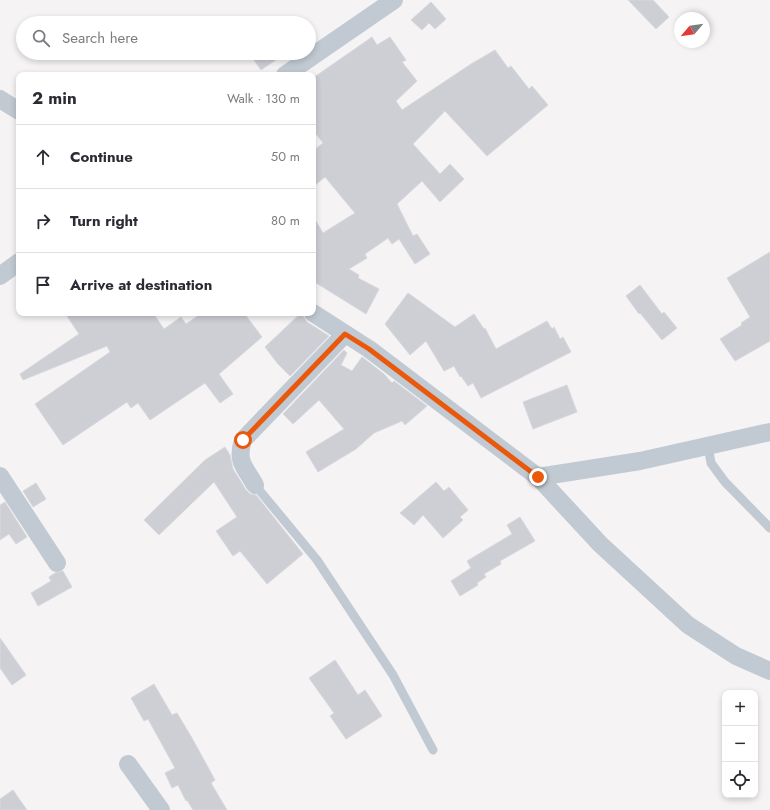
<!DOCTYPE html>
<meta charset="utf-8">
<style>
body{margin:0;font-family:Jost,sans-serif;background:#f2f2f3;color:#2b2b33}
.controls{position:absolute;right:12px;bottom:12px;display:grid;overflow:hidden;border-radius:8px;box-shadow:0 2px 6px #0003}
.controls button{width:36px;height:36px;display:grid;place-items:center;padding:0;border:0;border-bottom:1px solid #e1e1e2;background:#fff;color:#2b2b33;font:20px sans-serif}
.compass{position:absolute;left:674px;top:12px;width:36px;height:36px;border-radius:50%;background:#fff;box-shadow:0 2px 6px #0003;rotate:241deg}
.stop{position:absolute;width:12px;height:12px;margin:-9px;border:3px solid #ea580c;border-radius:50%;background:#fff}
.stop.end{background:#ea580c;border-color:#fff;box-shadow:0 1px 4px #0008}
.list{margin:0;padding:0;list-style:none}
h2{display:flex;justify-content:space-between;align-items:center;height:52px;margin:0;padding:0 16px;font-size:17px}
h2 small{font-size:13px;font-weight:400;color:#7c7c81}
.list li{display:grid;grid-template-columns:26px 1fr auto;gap:12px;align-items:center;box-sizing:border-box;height:64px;padding:0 16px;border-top:1px solid #e1e1e2}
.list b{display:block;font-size:15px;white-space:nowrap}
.list em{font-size:13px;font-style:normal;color:#7c7c81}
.icon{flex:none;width:22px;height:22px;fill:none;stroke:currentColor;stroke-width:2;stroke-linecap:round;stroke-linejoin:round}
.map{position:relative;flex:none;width:770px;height:810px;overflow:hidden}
.search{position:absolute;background:#fff;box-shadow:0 2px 6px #0003;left:16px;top:16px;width:300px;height:44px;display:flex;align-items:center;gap:10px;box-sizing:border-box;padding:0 14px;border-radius:22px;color:#7c7c81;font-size:15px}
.panel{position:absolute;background:#fff;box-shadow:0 2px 6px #0003;left:16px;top:72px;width:300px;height:244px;border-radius:8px}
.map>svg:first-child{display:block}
</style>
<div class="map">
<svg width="770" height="810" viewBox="0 0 770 810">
<rect width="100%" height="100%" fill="#f5f3f3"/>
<g fill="#cdcfd5" stroke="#d7d9de">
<path d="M 628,0 L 653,0 L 669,17 L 656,29 Z"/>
<path d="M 431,2 L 446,19 L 435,29 L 429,23 L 422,30 L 411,20 Z"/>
<path d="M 372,37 L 377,45 L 390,37 L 406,60 L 402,62 L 417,81 L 396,101 L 402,110 L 471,64 L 495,50 L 508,68 L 511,66 L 529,89 L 532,86 L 548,105 L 487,156 L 445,111 L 413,144 L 440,174 L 450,164 L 464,179 L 440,202 L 422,181 L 397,204 L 413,236 L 417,234 L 430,254 L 415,264 L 399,239 L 392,244 L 388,238 L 365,254 L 367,258 L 349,269 L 359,275 L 358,278 L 379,289 L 366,314 L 313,281 L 313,216 L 323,233 L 355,213 L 325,177 L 313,187 L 313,151 L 323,143 L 313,130 L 313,78 Z"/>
<path d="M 249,53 L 286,53 L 261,70 Z"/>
<path d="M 770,252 L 770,341 L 735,361 L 720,339 L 742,325 L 741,323 L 750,317 L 727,278 Z"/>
<path d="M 640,285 L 662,314 L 664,312 L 677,328 L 662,340 L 640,313 L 639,314 L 626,296 Z"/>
<path d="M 408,293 L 455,327 L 474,314 L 484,329 L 485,328 L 496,349 L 547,321 L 552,329 L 554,327 L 560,339 L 563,337 L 571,352 L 481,398 L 473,383 L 468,386 L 461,376 L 460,377 L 454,366 L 444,371 L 426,341 L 410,355 L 385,324 Z"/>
<path d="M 65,313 L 153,313 L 164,329 L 181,317 L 186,324 L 202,313 L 244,313 L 262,337 L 219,374 L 233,394 L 220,403 L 205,383 L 150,420 L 138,403 L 131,408 L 127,402 L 63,445 L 35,404 L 110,352 L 107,346 L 23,380 L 20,374 L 79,334 Z"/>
<path d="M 301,313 L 307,322 L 329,336 L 290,376 L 278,364 L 265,347 Z"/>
<path d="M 344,350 L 347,353 L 341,365 L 352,371 L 362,357 L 384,374 L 392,383 L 394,381 L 427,406 L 405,425 L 402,421 L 374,433 L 356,449 L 318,472 L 306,452 L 344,429 L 319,400 L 293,424 L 283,414 Z"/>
<path d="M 567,385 L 577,412 L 533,429 L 523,402 Z"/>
<path d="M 225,447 L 230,455 L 233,469 L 246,490 L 250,494 L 256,495 L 303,554 L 267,584 L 240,551 L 233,556 L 216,531 L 237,517 L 214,482 L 159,535 L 144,520 L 205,460 Z"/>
<path d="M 436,482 L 444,491 L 449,487 L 468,510 L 460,517 L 463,520 L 443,538 L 423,515 L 414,525 L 400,513 Z"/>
<path d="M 36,483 L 46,499 L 33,507 L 23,491 Z"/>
<path d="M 5,502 L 27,537 L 16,544 L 9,534 L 0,540 L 0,505 Z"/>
<path d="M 520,517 L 535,541 L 500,561 L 501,564 L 484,574 L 486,577 L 477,583 L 478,585 L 460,596 L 451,581 L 471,568 L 467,561 L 512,534 L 507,525 Z"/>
<path d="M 63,571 L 72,587 L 38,606 L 31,593 L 51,581 L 49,577 L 55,573 Z"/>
<path d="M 0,638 L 26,675 L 12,685 L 0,668 Z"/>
<path d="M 335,660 L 358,695 L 365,690 L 382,716 L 346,739 L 330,716 L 334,713 L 309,678 Z"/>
<path d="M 154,684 L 172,715 L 177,713 L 192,738 L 215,780 L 211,783 L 227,810 L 193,810 L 187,800 L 186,801 L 178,785 L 172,788 L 165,773 L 175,768 L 148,719 L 144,721 L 131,698 Z"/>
<path d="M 13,790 L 27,810 L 0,810 L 0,799 Z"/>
</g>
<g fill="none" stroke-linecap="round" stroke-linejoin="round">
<g stroke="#c1cad2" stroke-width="9">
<path d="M 708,446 L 711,463 L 725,482 L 770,528"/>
<path d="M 255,485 L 317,560 L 393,675 L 433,750"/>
</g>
<g stroke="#c1cad2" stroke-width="18">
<path d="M 285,75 L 394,0"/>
<path d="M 0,99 L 19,111"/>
<path d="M 0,276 L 19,262"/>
<path d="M 313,313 L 369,349 L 538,477 L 640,461 L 770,432"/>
<path d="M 0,476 L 57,563"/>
<path d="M 538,477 L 600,544 L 688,625 L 736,656 L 770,671"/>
<path d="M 255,485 C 245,467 236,462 243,440 L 345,334"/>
<path d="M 128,764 L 161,810"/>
</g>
</g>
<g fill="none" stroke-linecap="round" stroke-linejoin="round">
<path stroke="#ea580c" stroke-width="5" d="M 243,440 L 345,334 L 369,349 L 538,477"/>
</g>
</svg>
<div class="controls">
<button>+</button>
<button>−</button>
<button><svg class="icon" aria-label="locate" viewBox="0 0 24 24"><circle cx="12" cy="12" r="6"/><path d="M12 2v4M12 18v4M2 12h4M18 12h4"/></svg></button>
</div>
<svg class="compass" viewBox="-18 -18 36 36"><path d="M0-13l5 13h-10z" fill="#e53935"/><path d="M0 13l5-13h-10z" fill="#7c7c81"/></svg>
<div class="stop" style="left:243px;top:440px"></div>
<div class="stop end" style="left:538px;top:477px"></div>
<div class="search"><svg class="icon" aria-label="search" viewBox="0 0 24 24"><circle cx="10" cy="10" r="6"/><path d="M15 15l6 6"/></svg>Search here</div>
<section class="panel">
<h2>2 min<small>Walk · 130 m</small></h2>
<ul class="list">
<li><svg class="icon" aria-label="ahead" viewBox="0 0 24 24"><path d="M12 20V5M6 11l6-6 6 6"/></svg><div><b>Continue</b></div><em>50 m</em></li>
<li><svg class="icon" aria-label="right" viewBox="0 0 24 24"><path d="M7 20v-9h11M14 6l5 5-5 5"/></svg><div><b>Turn right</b></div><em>80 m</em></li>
<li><svg class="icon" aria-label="arrive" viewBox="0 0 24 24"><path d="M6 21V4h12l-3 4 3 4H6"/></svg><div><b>Arrive at destination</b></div></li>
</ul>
</section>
</div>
